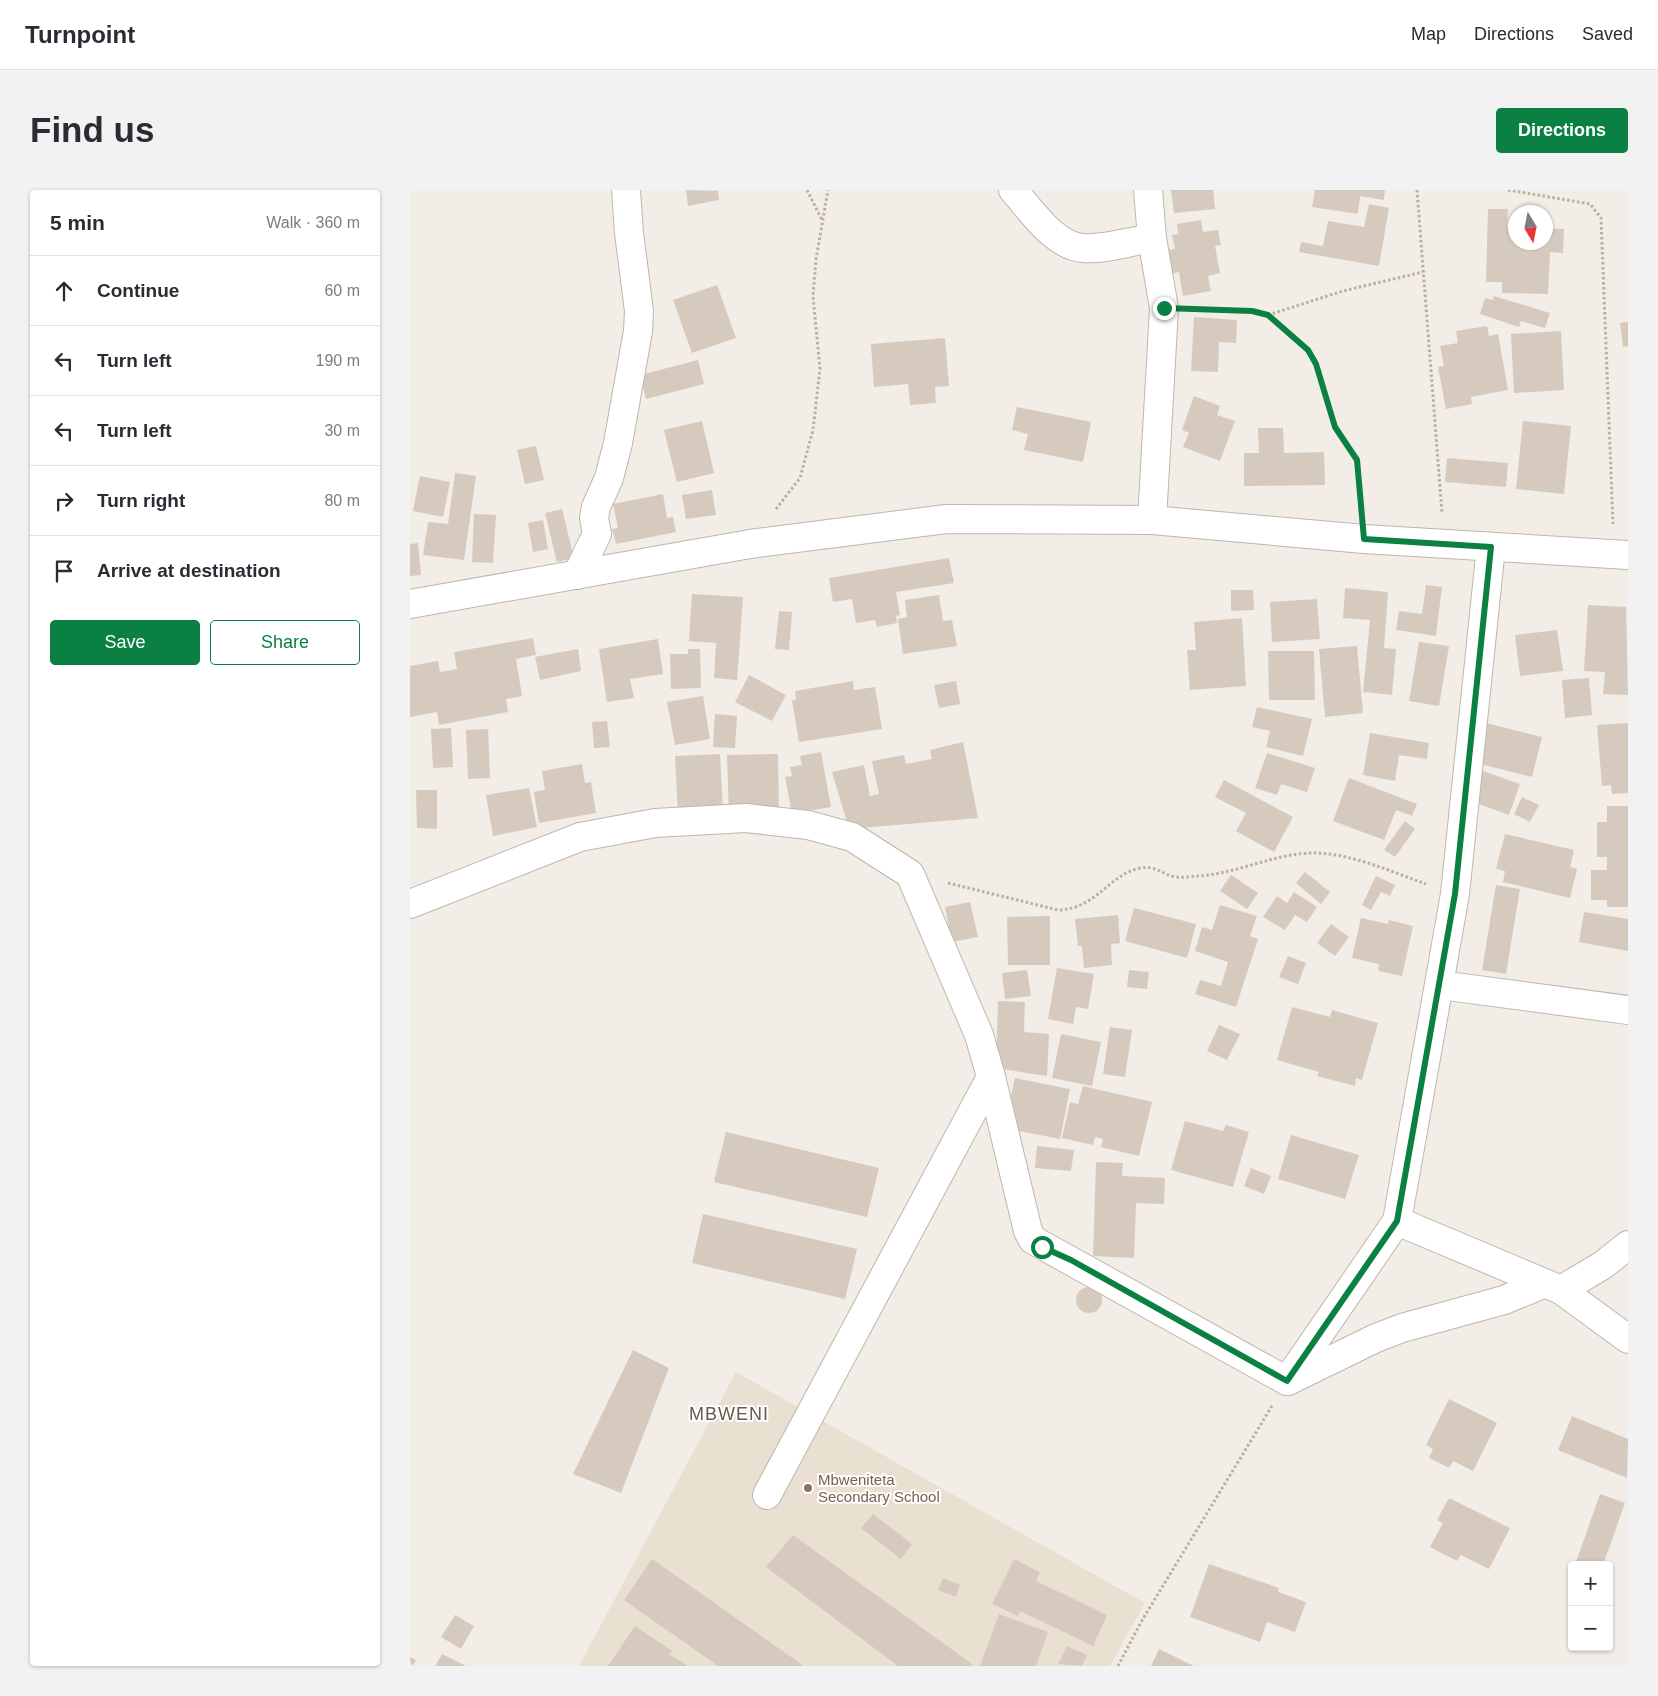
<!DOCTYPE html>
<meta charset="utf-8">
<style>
body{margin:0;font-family:Arial,sans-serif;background:#f2f2f3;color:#2b2b33}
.controls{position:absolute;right:15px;bottom:15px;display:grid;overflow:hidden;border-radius:5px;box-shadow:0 1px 4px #0004}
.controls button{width:45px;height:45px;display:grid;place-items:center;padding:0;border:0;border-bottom:1px solid #e1e1e2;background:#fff;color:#2b2b33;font:25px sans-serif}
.compass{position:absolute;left:1098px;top:15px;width:45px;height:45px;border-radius:50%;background:#fff;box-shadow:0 1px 4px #0004;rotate:170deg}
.stop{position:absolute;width:15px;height:15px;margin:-11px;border:4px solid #0b8043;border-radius:50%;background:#fff}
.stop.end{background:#0b8043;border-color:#fff;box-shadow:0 1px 5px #0008}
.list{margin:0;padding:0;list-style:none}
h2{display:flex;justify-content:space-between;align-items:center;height:65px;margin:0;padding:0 20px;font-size:21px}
h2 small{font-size:16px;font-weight:400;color:#7c7c81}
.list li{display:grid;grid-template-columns:32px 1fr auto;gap:15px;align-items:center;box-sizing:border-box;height:70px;padding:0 20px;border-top:1px solid #e1e1e2}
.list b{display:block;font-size:19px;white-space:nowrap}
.list em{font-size:16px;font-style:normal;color:#7c7c81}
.actions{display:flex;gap:10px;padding:15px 20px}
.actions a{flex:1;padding:11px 0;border:1px solid #0b8043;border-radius:5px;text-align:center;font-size:18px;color:#0b8043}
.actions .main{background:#0b8043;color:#fff}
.icon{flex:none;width:28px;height:28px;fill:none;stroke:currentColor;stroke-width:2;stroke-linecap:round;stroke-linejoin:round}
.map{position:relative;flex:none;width:1218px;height:1476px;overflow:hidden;border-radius:5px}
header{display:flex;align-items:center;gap:30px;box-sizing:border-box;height:70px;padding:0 25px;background:#fff;border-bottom:1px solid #e1e1e2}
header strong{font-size:24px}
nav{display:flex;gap:28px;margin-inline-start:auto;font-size:18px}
.intro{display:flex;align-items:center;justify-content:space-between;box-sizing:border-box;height:120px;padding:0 30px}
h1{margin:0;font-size:35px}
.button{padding:12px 22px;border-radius:5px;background:#0b8043;color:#fff;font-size:18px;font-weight:700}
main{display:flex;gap:30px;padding:0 30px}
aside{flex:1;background:#fff;border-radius:5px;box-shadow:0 1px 4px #0004}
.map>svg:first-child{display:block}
</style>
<header>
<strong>Turnpoint</strong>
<nav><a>Map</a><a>Directions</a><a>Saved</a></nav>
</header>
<div class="intro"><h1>Find us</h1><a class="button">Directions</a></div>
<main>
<aside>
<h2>5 min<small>Walk · 360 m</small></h2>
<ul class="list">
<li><svg class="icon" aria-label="ahead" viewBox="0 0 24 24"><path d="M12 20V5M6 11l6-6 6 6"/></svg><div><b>Continue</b></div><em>60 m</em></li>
<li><svg class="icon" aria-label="left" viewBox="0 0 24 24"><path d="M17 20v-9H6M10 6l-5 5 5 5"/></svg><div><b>Turn left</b></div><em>190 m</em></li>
<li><svg class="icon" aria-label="left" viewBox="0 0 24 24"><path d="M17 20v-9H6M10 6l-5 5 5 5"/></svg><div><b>Turn left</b></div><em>30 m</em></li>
<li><svg class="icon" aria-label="right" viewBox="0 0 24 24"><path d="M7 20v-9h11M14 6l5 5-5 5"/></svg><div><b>Turn right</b></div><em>80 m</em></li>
<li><svg class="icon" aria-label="arrive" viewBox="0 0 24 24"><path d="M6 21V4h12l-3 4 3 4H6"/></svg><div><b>Arrive at destination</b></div></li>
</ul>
<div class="actions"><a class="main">Save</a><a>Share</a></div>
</aside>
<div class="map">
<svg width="1218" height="1476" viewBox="0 0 1218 1476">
<rect width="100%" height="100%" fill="#f2ede6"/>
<path fill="#eae0d1" d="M 326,1182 L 735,1413 L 700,1476 L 169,1476 Z"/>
<g fill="#d6cabf">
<path d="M 276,0 L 308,1 L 309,10 L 278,16 Z"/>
<path d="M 761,0 L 803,0 L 805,19 L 764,23 Z"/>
<path d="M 905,0 L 975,0 L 974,10 L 950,6 L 948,24 L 902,17 Z"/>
<path d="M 959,14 L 979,18 L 969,76 L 889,62 L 891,52 L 913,56 L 918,31 L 954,37 Z"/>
<path d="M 1078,19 L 1098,19 L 1097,38 L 1106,38 L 1106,52 L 1136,52 L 1136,38 L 1154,39 L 1153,63 L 1140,62 L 1138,104 L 1092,103 L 1092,92 L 1076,92 Z"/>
<path d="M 791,30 L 793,42 L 808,40 L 811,55 L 805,56 L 810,83 L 798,86 L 801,101 L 773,106 L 769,82 L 755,85 L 751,61 L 765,59 L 762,45 L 768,44 L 767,34 Z"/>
<path d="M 307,95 L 326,148 L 282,163 L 263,110 Z"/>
<path d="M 1084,106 L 1140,123 L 1135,138 L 1111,131 L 1109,137 L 1070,124 L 1075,108 L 1083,110 Z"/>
<path d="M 784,127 L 827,130 L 826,153 L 809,152 L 808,182 L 781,181 Z"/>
<path d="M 1218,132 L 1218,156 L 1213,157 L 1210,133 Z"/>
<path d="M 1077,136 L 1079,146 L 1088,144 L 1098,200 L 1061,207 L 1062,214 L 1036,219 L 1028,177 L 1034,176 L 1030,156 L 1048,153 L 1046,141 Z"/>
<path d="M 1151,141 L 1154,200 L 1104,203 L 1101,144 Z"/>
<path d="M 535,148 L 539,196 L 525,197 L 526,213 L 500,215 L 498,194 L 464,197 L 461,154 Z"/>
<path d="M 288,170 L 294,194 L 236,209 L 230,185 Z"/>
<path d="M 784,206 L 810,216 L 807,225 L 825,231 L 810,271 L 773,257 L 779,243 L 772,240 Z"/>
<path d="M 607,217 L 681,232 L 673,272 L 614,260 L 618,244 L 602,240 Z"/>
<path d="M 292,231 L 304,283 L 267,292 L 254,240 Z"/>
<path d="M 1113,231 L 1161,236 L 1154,304 L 1106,299 Z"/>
<path d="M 848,238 L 873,238 L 874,263 L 914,262 L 915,295 L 834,296 L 834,263 L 849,263 Z"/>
<path d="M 126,256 L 134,290 L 115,294 L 107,260 Z"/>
<path d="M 1037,268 L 1098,273 L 1096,297 L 1035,292 Z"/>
<path d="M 45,283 L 66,286 L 54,370 L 13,365 L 18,332 L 38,334 Z"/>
<path d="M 10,286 L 40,292 L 33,327 L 3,321 Z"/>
<path d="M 302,300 L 306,325 L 276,329 L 272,305 Z"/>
<path d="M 253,304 L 257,328 L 263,327 L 266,342 L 206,354 L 202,339 L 208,338 L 203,314 Z"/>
<path d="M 152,319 L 164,368 L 147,372 L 135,323 Z"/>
<path d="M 64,324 L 86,325 L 83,373 L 62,372 Z"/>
<path d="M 133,330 L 138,359 L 123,362 L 118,333 Z"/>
<path d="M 8,353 L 11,385 L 0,386 L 0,354 Z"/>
<path d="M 539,368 L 544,393 L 486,402 L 490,425 L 486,426 L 487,433 L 467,437 L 465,430 L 446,433 L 442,409 L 423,412 L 419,388 Z"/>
<path d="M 1016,395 L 1032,397 L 1026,446 L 986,440 L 989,421 L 1012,424 Z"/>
<path d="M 935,398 L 978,402 L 974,458 L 986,459 L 982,505 L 953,502 L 960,430 L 933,428 Z"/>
<path d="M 821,400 L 843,400 L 844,420 L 821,421 Z"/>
<path d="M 282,404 L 333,407 L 327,490 L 304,488 L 306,453 L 279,451 Z"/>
<path d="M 529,405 L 533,431 L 542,430 L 547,456 L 493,464 L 488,429 L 497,427 L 495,410 Z"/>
<path d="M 907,409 L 910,449 L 862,452 L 860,412 Z"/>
<path d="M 1178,415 L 1216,417 L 1218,505 L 1193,504 L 1195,482 L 1174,481 Z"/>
<path d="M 369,421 L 382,422 L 379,460 L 365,459 Z"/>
<path d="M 832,428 L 836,496 L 780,500 L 777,460 L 786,460 L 784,432 Z"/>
<path d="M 1147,440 L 1153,481 L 1110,486 L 1105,445 Z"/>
<path d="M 123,448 L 126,465 L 106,469 L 112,506 L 96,509 L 98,522 L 29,535 L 27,522 L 0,527 L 0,476 L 28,471 L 30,482 L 47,479 L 44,462 Z"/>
<path d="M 248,449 L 253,484 L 220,489 L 224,508 L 197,512 L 189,459 Z"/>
<path d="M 1009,452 L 1039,456 L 1029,516 L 999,511 Z"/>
<path d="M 947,456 L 953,523 L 915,527 L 909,459 Z"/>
<path d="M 168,459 L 171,481 L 130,490 L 125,467 Z"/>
<path d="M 278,459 L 290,459 L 291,498 L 261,499 L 260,464 L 278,464 Z"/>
<path d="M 858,461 L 904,461 L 905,510 L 859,510 Z"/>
<path d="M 339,485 L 376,505 L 362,531 L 325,512 Z"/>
<path d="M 1179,488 L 1182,525 L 1155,528 L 1152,490 Z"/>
<path d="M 443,491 L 444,500 L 465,497 L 472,539 L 389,552 L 382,510 L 386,510 L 385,501 Z"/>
<path d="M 546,491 L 550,514 L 529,518 L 524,495 Z"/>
<path d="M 293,506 L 300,549 L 265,555 L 257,512 Z"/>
<path d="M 847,517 L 902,529 L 893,566 L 856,557 L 860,541 L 842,537 Z"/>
<path d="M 305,524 L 327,526 L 325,558 L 303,557 Z"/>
<path d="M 197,531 L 200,557 L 184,558 L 182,532 Z"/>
<path d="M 1076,533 L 1132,547 L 1122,587 L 1066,573 Z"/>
<path d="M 1218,533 L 1218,603 L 1202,604 L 1201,595 L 1192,596 L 1187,535 Z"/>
<path d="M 41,538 L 43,577 L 23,578 L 21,539 Z"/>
<path d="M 78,539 L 80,588 L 58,589 L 56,540 Z"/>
<path d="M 960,543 L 1019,553 L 1017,569 L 989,565 L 985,591 L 953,585 Z"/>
<path d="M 553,552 L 568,628 L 439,639 L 422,582 L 454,575 L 460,606 L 469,604 L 462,571 L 494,565 L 496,574 L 522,569 L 520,560 Z"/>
<path d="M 411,562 L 421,617 L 382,624 L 375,587 L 382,586 L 380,577 L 392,575 L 390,566 Z"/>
<path d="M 857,563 L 905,578 L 897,602 L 871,594 L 867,605 L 845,598 Z"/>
<path d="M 310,564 L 313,621 L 268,624 L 265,566 Z"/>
<path d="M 368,564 L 369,623 L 319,624 L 317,565 Z"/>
<path d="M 172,574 L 175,593 L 181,592 L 186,623 L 129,633 L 124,602 L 135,600 L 132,581 Z"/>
<path d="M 1070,580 L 1110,594 L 1099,625 L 1058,610 Z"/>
<path d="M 939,588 L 1007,614 L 1002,626 L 986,620 L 974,650 L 923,631 Z"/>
<path d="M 814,590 L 883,627 L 864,662 L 826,641 L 836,623 L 805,607 Z"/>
<path d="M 119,598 L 127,637 L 83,646 L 76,605 Z"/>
<path d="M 6,600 L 27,600 L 27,639 L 7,638 Z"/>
<path d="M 1112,607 L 1129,615 L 1120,632 L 1104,624 Z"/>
<path d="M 1197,616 L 1218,616 L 1218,717 L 1197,717 L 1197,710 L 1181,710 L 1181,680 L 1197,680 L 1197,667 L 1187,667 L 1187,632 L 1197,632 Z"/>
<path d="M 995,631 L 1005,639 L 985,667 L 974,660 Z"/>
<path d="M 1095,644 L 1164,660 L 1160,677 L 1167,679 L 1160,708 L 1093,692 L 1095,681 L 1086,679 Z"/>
<path d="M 895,682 L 920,702 L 911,714 L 886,693 Z"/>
<path d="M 821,685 L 848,703 L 837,719 L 810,701 Z"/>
<path d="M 966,686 L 985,695 L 980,706 L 971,702 L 961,720 L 952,715 Z"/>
<path d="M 1086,695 L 1110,699 L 1096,784 L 1072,780 Z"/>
<path d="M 884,702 L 907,717 L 897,732 L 885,725 L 875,740 L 853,727 L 867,706 L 877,713 Z"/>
<path d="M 560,712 L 568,747 L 542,752 L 535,717 Z"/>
<path d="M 810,715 L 847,726 L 840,746 L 848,749 L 826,817 L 785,804 L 790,790 L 811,796 L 818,772 L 785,761 L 792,737 L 802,740 Z"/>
<path d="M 724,718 L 786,734 L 777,768 L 715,751 Z"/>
<path d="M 1174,722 L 1218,729 L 1218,761 L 1169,752 Z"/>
<path d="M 708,725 L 710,753 L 701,754 L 702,775 L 674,778 L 672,756 L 668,756 L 665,729 Z"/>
<path d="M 640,726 L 640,775 L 598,775 L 597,727 Z"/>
<path d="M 951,728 L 978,734 L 979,730 L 1003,736 L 992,786 L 968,781 L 969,774 L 942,768 Z"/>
<path d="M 921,734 L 939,747 L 925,766 L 907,753 Z"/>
<path d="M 878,766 L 896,773 L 888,794 L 869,787 Z"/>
<path d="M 647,778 L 684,784 L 678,819 L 666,817 L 663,834 L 638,829 Z"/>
<path d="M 617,780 L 621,806 L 595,809 L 592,783 Z"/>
<path d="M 719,780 L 739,782 L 737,799 L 717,797 Z"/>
<path d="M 588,811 L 615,812 L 614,842 L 639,844 L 637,886 L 586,878 Z"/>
<path d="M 882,817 L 920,827 L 922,820 L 968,833 L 952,890 L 946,888 L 945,896 L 907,886 L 909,882 L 867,870 Z"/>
<path d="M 809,835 L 830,844 L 817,870 L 797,861 Z"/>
<path d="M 700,837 L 722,840 L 715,887 L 693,884 Z"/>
<path d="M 651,844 L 691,852 L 682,896 L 642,888 Z"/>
<path d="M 605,888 L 660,899 L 650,949 L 594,938 Z"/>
<path d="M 673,896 L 742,912 L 729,966 L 691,957 L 693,949 L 685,947 L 683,955 L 652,948 L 660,912 L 668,914 Z"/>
<path d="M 775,931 L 813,941 L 816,935 L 839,942 L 823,997 L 761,980 Z"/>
<path d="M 316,942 L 469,978 L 457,1027 L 304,992 Z"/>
<path d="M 881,945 L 949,965 L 935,1009 L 868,989 Z"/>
<path d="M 627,956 L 664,960 L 661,981 L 625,978 Z"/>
<path d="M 686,972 L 713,973 L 712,986 L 755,988 L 754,1014 L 726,1013 L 724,1068 L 683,1066 Z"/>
<path d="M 841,978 L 861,986 L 854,1004 L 834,996 Z"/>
<path d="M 293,1024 L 447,1059 L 435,1109 L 282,1073 Z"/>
<circle cx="679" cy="1110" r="13"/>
<path d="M 223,1160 L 259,1178 L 211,1303 L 163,1284 Z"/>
<path d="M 1039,1209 L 1087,1233 L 1063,1281 L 1043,1271 L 1039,1278 L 1019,1268 L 1023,1259 L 1016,1255 Z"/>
<path d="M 1162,1226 L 1218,1249 L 1217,1288 L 1148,1260 Z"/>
<path d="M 1190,1304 L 1215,1313 L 1193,1375 L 1165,1375 Z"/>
<path d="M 1039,1308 L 1100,1338 L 1079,1379 L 1051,1365 L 1047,1371 L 1020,1357 L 1033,1333 L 1027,1330 Z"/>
<path d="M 463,1324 L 502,1354 L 491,1369 L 451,1338 Z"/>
<path d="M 383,1345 L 562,1474 L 561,1476 L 488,1476 L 356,1377 Z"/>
<path d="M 242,1369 L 394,1476 L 308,1476 L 214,1410 Z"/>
<path d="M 604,1369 L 630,1382 L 626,1391 L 697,1425 L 683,1456 L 610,1421 L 608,1426 L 582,1414 Z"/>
<path d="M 799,1374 L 869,1398 L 868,1402 L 896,1412 L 885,1442 L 857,1432 L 850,1452 L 780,1427 Z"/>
<path d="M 533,1388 L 550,1395 L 546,1407 L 528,1400 Z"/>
<path d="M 589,1424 L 638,1442 L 626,1476 L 570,1476 Z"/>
<path d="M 45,1425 L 64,1436 L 51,1459 L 31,1447 Z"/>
<path d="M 225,1436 L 262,1461 L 259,1464 L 278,1476 L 198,1476 Z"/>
<path d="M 657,1456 L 677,1465 L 672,1476 L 648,1474 Z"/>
<path d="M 749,1459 L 784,1476 L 741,1476 Z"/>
<path d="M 32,1464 L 56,1476 L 25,1476 Z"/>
<path d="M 0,1467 L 6,1470 L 3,1476 L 0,1476 Z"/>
</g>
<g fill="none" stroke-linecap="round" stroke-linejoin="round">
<g stroke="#bfb6ad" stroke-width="30">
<g id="minor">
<path d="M 603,0 C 621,20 644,56 673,58 C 695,60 721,51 742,48"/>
<path d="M 738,0 L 742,48 L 754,118 L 742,330"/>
<path d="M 167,385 L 187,344 L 184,328 L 186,317 L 199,288 L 208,253 L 228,141 L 229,121 L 219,43 L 216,0"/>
<path d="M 0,414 L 340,354 L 536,329 L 742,330 L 954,349 L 1218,365"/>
<path d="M 0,714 L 170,647 L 245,633 L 336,628 L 398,635 L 442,647 L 500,684 L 569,845 L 581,887 L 618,1041 L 623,1050 L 877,1191"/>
<path d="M 1030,795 L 1218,820"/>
<path d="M 987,1031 L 1151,1100 L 1218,1149"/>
<path d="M 1151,1100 L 1193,1075 L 1218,1055"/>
<path d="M 877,1191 L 987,1031 L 1045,704 L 1081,357"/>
<path d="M 878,1191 L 966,1148 L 992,1138 L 1094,1110 L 1133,1094"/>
<path d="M 357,1305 L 581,887"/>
</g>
</g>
<g stroke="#bdae9c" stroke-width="3" stroke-dasharray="2.5 2.5" stroke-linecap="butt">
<path d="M 397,0 L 412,30"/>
<path d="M 1007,0 L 1032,323"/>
<path d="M 1098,0 L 1180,14 L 1191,28 L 1203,334"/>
<path d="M 783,119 L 842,121 L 858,125 L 898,160 L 906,174 L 925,237 L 947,270 L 952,320"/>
<path d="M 858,125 L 933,101 L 1013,82"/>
<path d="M 366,319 L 390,288 L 403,240 L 410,179 L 403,106 L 406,69 L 418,0"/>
<path d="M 538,693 L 648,720 C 689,718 698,684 731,678 C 746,675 754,686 767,687 C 775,688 783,686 790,686 C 827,683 862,665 899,663 C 939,662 979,681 1016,694"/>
<path d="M 708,1476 L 731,1432 L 862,1216"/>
</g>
<use href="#minor" stroke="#fff" stroke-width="28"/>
</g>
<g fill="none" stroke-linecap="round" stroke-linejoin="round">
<path stroke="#0b8043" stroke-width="6" d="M 632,1057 L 661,1070 L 877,1191 L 987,1031 L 1045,704 L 1081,357 L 954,349 L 947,270 L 925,237 L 906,174 L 898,160 L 858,125 L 842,121 L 754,118"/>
</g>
<circle fill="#8d6e63" stroke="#fff" stroke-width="2" cx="398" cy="1298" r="5"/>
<g text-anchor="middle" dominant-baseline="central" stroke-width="4" stroke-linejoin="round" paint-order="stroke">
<g font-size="15" fill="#785e54" stroke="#fff" text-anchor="start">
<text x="408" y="1289">Mbweniteta<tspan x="408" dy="17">Secondary School</tspan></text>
</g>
<g font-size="18" letter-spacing="1" fill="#665a4e" stroke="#fff">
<text x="319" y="1224">MBWENI</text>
</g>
</g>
</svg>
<div class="controls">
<button>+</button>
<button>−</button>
</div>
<svg class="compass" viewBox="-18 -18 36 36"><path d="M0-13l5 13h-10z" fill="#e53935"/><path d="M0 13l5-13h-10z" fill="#7c7c81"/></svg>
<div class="stop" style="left:632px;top:1057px"></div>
<div class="stop end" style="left:754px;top:118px"></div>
</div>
</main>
